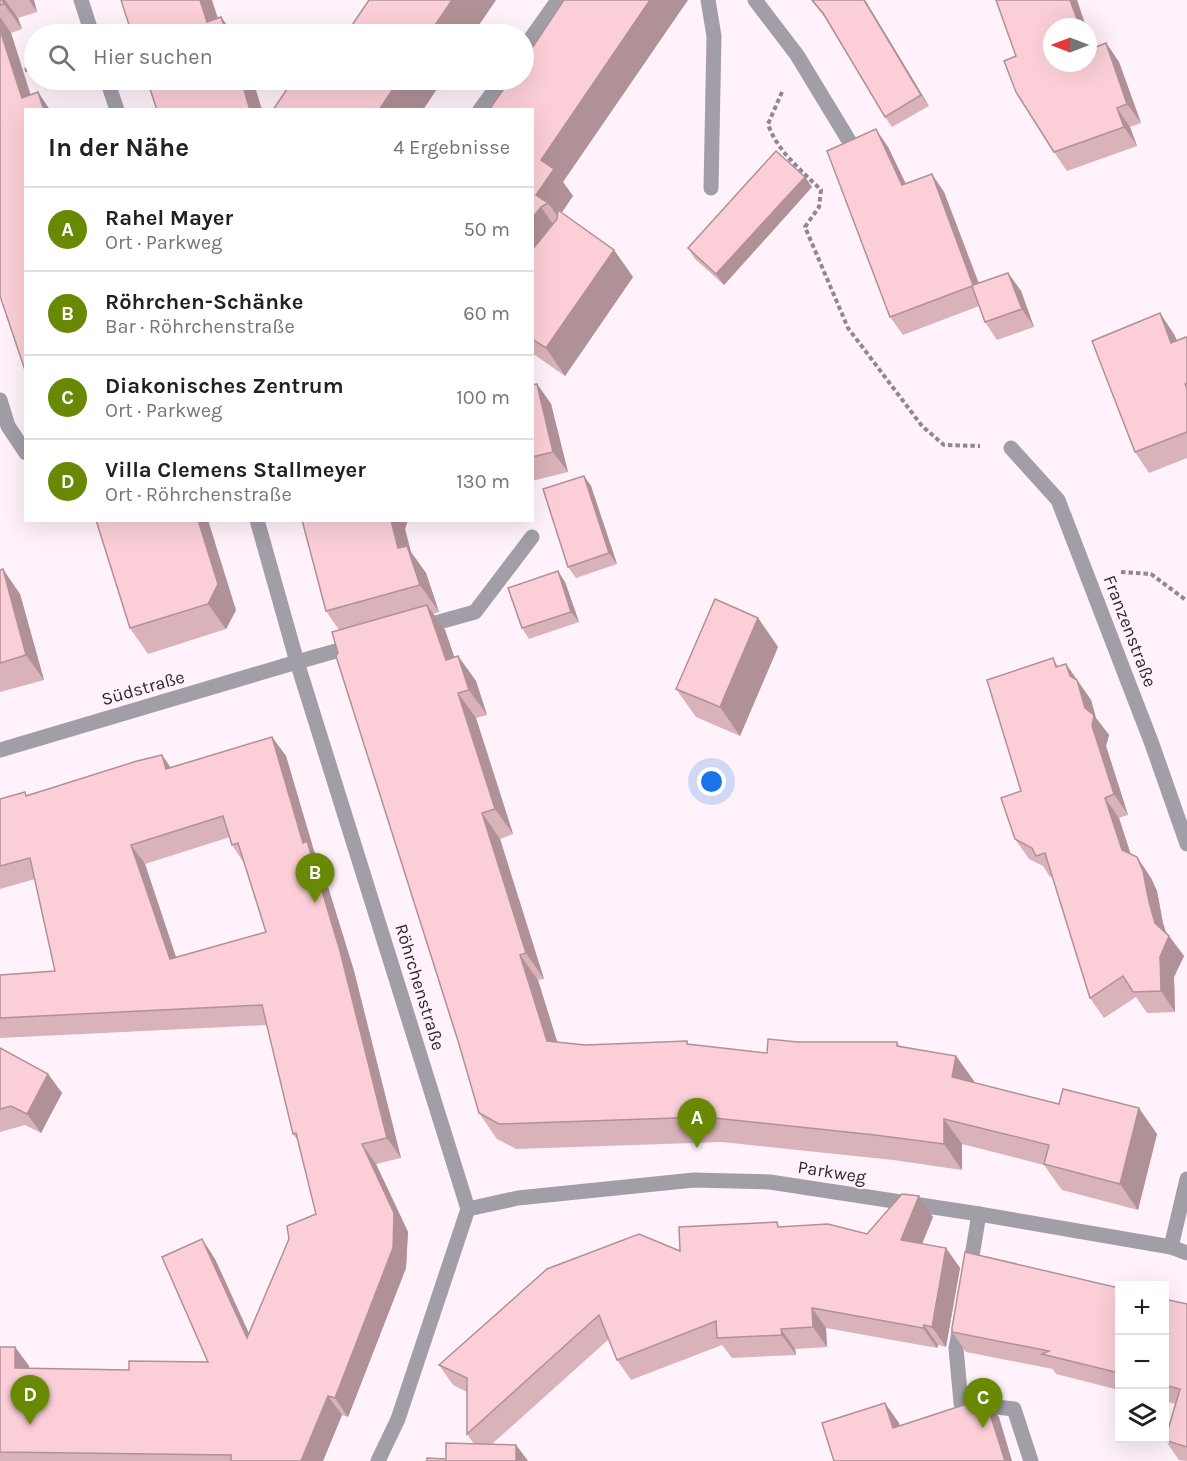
<!DOCTYPE html>
<html lang="de">
<meta charset="utf-8">
<style>
body{margin:0;font-family:Karla,sans-serif;background:#f6f6f6;color:#202124}
.controls{position:absolute;right:18px;bottom:18px;display:grid;overflow:hidden;border-radius:0px;box-shadow:0 6px 24px #0002}
.controls button{width:54px;height:54px;display:grid;place-items:center;padding:0;border:0;border-bottom:2px solid #e0e0e0;background:#fff;color:#202124;font:30px sans-serif}
.compass{position:absolute;left:1043px;top:18px;width:54px;height:54px;border-radius:50%;background:#fff;box-shadow:0 6px 24px #0002;rotate:270deg}
.you{position:absolute;left:712px;top:782px;width:21px;height:21px;margin:-15px;border:4px solid #fff;border-radius:50%;background:#1a73e8;box-shadow:0 0 0 9px #1a73e833}
.badge{display:grid;place-items:center;width:39px;height:39px;border-radius:50%;background:#698905;color:#fff;font-size:20px;font-weight:700}
.pin{position:absolute;translate:-50% -50px;filter:drop-shadow(0 2px 3px #0008)}
.pin::after{content:'';position:absolute;top:32px;width:21px;height:18px;background:inherit;clip-path:polygon(0 0,100% 0,50% 100%)}
.list{margin:0;padding:0;list-style:none}
h2{display:flex;justify-content:space-between;align-items:center;height:78px;margin:0;padding:0 24px;font-size:26px}
h2 small{font-size:20px;font-weight:400;color:#757577}
.list li{display:grid;grid-template-columns:39px 1fr auto;gap:18px;align-items:center;box-sizing:border-box;height:84px;padding:0 24px;border-top:2px solid #e0e0e0}
.list b{display:block;font-size:22px;white-space:nowrap}
.list p{margin:0;font-size:20px;white-space:nowrap;color:#757577}
.list em{font-size:20px;font-style:normal;color:#757577}
.icon{flex:none;width:33px;height:33px;fill:none;stroke:currentColor;stroke-width:2;stroke-linecap:round;stroke-linejoin:round}
.map{position:relative;flex:none;width:1187px;height:1461px;overflow:hidden}
.search{position:absolute;background:#fff;box-shadow:0 6px 24px #0002;left:24px;top:24px;width:510px;height:66px;display:flex;align-items:center;gap:15px;box-sizing:border-box;padding:0 21px;border-radius:33px;color:#757577;font-size:22px}
.panel{position:absolute;background:#fff;box-shadow:0 6px 24px #0002;left:24px;top:108px;width:510px;height:414px;border-radius:0px}
.map>svg:first-child{display:block}
</style>
<div class="map">
<svg width="1187" height="1461" viewBox="0 0 1187 1461">
<rect width="100%" height="100%" fill="#fff2fb"/>
<g fill="none" stroke-linecap="round" stroke-linejoin="round">
<g stroke="#91878f" stroke-width="4" stroke-dasharray="4.5 3" stroke-linecap="butt">
<path d="M 18,73 L 34,67"/>
<path d="M 782,92 L 768,124 C 777,151 801,170 821,190 L 819,207 L 805,227 L 848,328 L 922,426 L 944,445 L 980,446"/>
<path d="M 1121,572 L 1151,574 L 1187,601"/>
</g>
<g stroke="#a29ea7" stroke-width="15">
<path d="M 708,0 L 714,36 L 711,188"/>
<path d="M 755,0 L 797,55 L 851,144"/>
<path d="M 0,400 L 8,426 L 26,453"/>
<path d="M 421,627 L 475,612 L 532,537"/>
<path d="M 297,662 L 357,645"/>
<path d="M 969,1274 L 979,1214"/>
<path d="M 961,1321 L 956,1348 L 961,1403 L 1014,1409 L 1031,1461"/>
</g>
<g stroke="#a29ea7" stroke-width="15">
<path d="M 81,0 L 92,34"/>
<path d="M 524,48 L 558,0"/>
<path d="M 107,80 L 117,110"/>
<path d="M 480,110 L 502,80"/>
<path d="M 1011,448 L 1058,500 L 1152,744 L 1187,844"/>
<path d="M 257,520 L 297,662 L 468,1209 L 398,1419 L 378,1461"/>
<path d="M 0,750 L 297,662"/>
<path d="M 468,1209 L 518,1198 L 694,1180 L 770,1182 L 979,1214 L 1171,1247 L 1187,1253"/>
<path d="M 1171,1247 L 1187,1179"/>
</g>
</g>
<g fill="#d9b2ba" fill-rule="evenodd">
<path d="M 0,0 L 34,0 L 37,12 L 18,18 L 22,29 L 11,33 L 31,95 L 38,92 L 50,110 L 26,110 L 0,296 Z"/>
<path d="M 811,0 L 865,0 L 929,106 L 892,127 L 885,117 L 826,19 Z"/>
<path d="M 1077,0 L 1086,27 L 1052,27 L 1088,32 L 1094,48 L 1106,43 L 1119,62 L 1141,123 L 1130,127 L 1137,146 L 1067,171 L 1054,152 L 1016,56 Z"/>
<path d="M 532,110 L 563,182 L 573,196 L 562,213 L 614,250 L 633,277 L 565,376 L 532,353 Z"/>
<path d="M 888,147 L 906,184 L 944,192 L 979,283 L 1008,273 L 1021,291 L 1034,327 L 997,340 L 985,322 L 979,306 L 903,335 L 890,317 Z"/>
<path d="M 805,177 L 812,187 L 724,285 L 695,259 L 688,248 Z"/>
<path d="M 1174,334 L 1177,340 L 1187,338 L 1187,458 L 1149,473 L 1135,452 Z"/>
<path d="M 537,384 L 551,404 L 568,472 L 532,481 L 532,385 Z"/>
<path d="M 584,476 L 591,486 L 617,564 L 576,578 L 568,567 Z"/>
<path d="M 96,520 L 236,610 L 226,629 L 148,654 L 130,628 Z"/>
<path d="M 302,520 L 408,520 L 405,529 L 411,552 L 426,573 L 439,612 L 433,614 L 445,630 L 454,657 L 458,656 L 476,681 L 487,715 L 476,718 L 513,834 L 500,839 L 544,979 L 538,980 L 557,1042 L 585,1045 L 689,1045 L 767,1053 L 798,1042 L 897,1042 L 900,1046 L 956,1056 L 974,1081 L 973,1083 L 1157,1134 L 1138,1210 L 1062,1190 L 1044,1165 L 962,1144 L 962,1170 L 893,1160 L 722,1142 L 516,1149 L 497,1139 L 479,1113 L 459,1044 L 338,653 L 339,630 L 326,611 Z"/>
<path d="M 0,570 L 20,594 L 44,680 L 0,692 Z"/>
<path d="M 565,582 L 579,622 L 529,639 L 522,628 Z"/>
<path d="M 758,618 L 778,647 L 740,736 L 696,717 L 676,689 Z"/>
<path d="M 1053,658 L 1058,666 L 1066,664 L 1091,700 L 1096,718 L 1109,735 L 1106,746 L 1128,815 L 1119,818 L 1131,855 L 1137,857 L 1151,878 L 1157,891 L 1163,923 L 1166,932 L 1184,956 L 1174,977 L 1175,1012 L 1147,1013 L 1136,997 L 1104,1018 L 1090,998 L 1052,876 L 1050,877 L 1043,866 L 1029,859 L 1015,839 L 1021,791 Z"/>
<path d="M 272,737 L 286,756 L 314,851 L 320,861 L 354,971 L 401,1158 L 376,1164 L 408,1232 L 406,1268 L 348,1417 L 342,1415 L 323,1461 L 0,1461 L 0,1347 L 15,1347 L 29,1366 L 29,1369 L 129,1370 L 208,1362 L 202,1239 L 215,1259 L 249,1333 L 316,1214 L 298,1141 L 293,1134 L 267,1025 L 0,1038 L 0,975 L 55,971 L 35,879 L 0,889 L 0,799 L 27,795 L 162,755 L 170,767 ZM 230,837 L 232,845 L 244,863 L 266,932 L 176,957 L 145,864 Z"/>
<path d="M 0,1048 L 48,1074 L 62,1093 L 41,1133 L 25,1125 L 0,1132 Z"/>
<path d="M 933,1217 L 922,1244 L 946,1248 L 960,1268 L 946,1347 L 938,1345 L 937,1348 L 826,1328 L 827,1347 L 795,1349 L 796,1355 L 732,1358 L 722,1345 L 631,1380 L 617,1360 L 609,1339 L 492,1444 L 516,1445 L 528,1461 L 427,1461 L 446,1459 L 474,1444 L 467,1434 L 467,1392 L 453,1385 L 439,1365 L 680,1251 L 781,1227 L 867,1234 Z"/>
<path d="M 1119,1288 L 1119,1390 L 1056,1374 L 1053,1369 L 966,1352 L 952,1332 Z"/>
<path d="M 1164,1299 L 1187,1304 L 1187,1461 L 1179,1460 L 1165,1440 L 1176,1404 L 1164,1401 Z"/>
</g>
<g fill="#b09197">
<path d="M 2,0 L 5,0 L 18,18 L 22,29 L 4,4 Z"/>
<path d="M 29,0 L 34,0 L 37,12 Z"/>
<path d="M 200,0 L 212,0 L 223,34 L 207,22 Z"/>
<path d="M 452,0 L 496,0 L 473,34 L 429,34 Z"/>
<path d="M 650,0 L 688,0 L 563,182 L 573,196 L 558,217 L 548,203 L 536,195 L 541,160 Z"/>
<path d="M 864,0 L 865,0 L 929,106 L 921,95 Z"/>
<path d="M 1070,0 L 1077,0 L 1086,27 L 1080,27 Z"/>
<path d="M 0,17 L 11,33 L 35,110 L 22,98 L 0,30 Z"/>
<path d="M 221,17 L 234,34 L 227,34 Z"/>
<path d="M 1088,32 L 1101,69 L 1088,50 Z"/>
<path d="M 1106,43 L 1119,62 L 1141,123 L 1127,104 Z"/>
<path d="M 241,80 L 253,80 L 262,110 L 250,110 Z"/>
<path d="M 399,80 L 443,80 L 423,110 L 379,110 Z"/>
<path d="M 38,92 L 50,110 L 44,110 Z"/>
<path d="M 1117,108 L 1130,127 L 1137,146 L 1124,127 Z"/>
<path d="M 876,129 L 888,147 L 915,203 L 902,185 Z"/>
<path d="M 932,174 L 944,192 L 986,303 L 973,285 Z"/>
<path d="M 805,177 L 812,187 L 724,285 L 716,274 Z"/>
<path d="M 541,207 L 560,234 L 532,270 L 532,218 Z"/>
<path d="M 614,250 L 633,277 L 565,376 L 546,348 Z"/>
<path d="M 1008,273 L 1021,291 L 1034,327 L 1022,309 Z"/>
<path d="M 1160,313 L 1174,334 L 1186,363 L 1171,343 Z"/>
<path d="M 537,384 L 551,404 L 568,472 L 553,452 Z"/>
<path d="M 584,476 L 591,486 L 617,564 L 609,553 Z"/>
<path d="M 198,520 L 208,520 L 236,610 L 226,629 L 208,604 Z"/>
<path d="M 391,520 L 408,520 L 405,529 L 411,552 L 426,573 L 439,612 L 420,585 L 398,548 Z"/>
<path d="M 3,569 L 20,594 L 44,680 L 26,655 Z"/>
<path d="M 558,571 L 565,582 L 579,622 L 571,612 Z"/>
<path d="M 427,605 L 445,630 L 464,685 L 446,660 Z"/>
<path d="M 758,618 L 778,647 L 740,736 L 720,707 Z"/>
<path d="M 458,656 L 476,681 L 487,715 L 469,690 Z"/>
<path d="M 1066,664 L 1091,700 L 1096,718 L 1109,735 L 1106,746 L 1128,815 L 1114,794 Z"/>
<path d="M 458,693 L 476,718 L 513,834 L 495,809 Z"/>
<path d="M 272,737 L 286,756 L 314,851 L 320,861 L 354,971 L 401,1158 L 387,1138 L 303,843 Z"/>
<path d="M 162,755 L 175,774 L 166,769 Z"/>
<path d="M 1105,798 L 1119,818 L 1136,871 L 1122,850 Z"/>
<path d="M 482,813 L 500,839 L 544,979 L 526,953 Z"/>
<path d="M 131,845 L 145,864 L 183,978 L 170,959 Z"/>
<path d="M 1137,857 L 1151,878 L 1157,891 L 1163,923 L 1168,939 L 1169,936 L 1184,956 L 1174,977 L 1175,1012 L 1161,991 L 1155,923 Z"/>
<path d="M 520,955 L 538,980 L 565,1067 L 547,1041 Z"/>
<path d="M 956,1056 L 974,1081 L 970,1103 L 952,1077 Z"/>
<path d="M 48,1074 L 62,1093 L 41,1133 L 27,1114 Z"/>
<path d="M 1139,1108 L 1157,1134 L 1138,1210 L 1120,1184 Z"/>
<path d="M 944,1119 L 962,1144 L 962,1170 L 944,1144 Z"/>
<path d="M 362,1144 L 376,1164 L 408,1232 L 406,1268 L 348,1417 L 335,1398 Z"/>
<path d="M 919,1196 L 933,1217 L 915,1261 L 901,1240 Z"/>
<path d="M 202,1239 L 215,1259 L 260,1358 L 247,1338 Z"/>
<path d="M 946,1248 L 960,1268 L 946,1347 L 932,1327 Z"/>
<path d="M 812,1308 L 826,1328 L 827,1347 L 813,1327 Z"/>
<path d="M 924,1325 L 938,1345 L 937,1348 L 923,1328 Z"/>
<path d="M 781,1329 L 795,1349 L 796,1355 L 782,1335 Z"/>
<path d="M 15,1347 L 29,1366 L 29,1388 L 15,1368 Z"/>
<path d="M 328,1396 L 342,1415 L 323,1461 L 301,1461 Z"/>
<path d="M 985,1398 L 999,1417 L 1012,1461 L 1005,1461 Z"/>
<path d="M 885,1403 L 899,1423 L 906,1447 L 893,1428 Z"/>
<path d="M 516,1445 L 528,1461 L 516,1461 Z"/>
</g>
<g fill="#fccfd8" stroke="#b09197" stroke-width="1.5" fill-rule="evenodd">
<path d="M 0,0 L 2,0 L 4,4 L 0,5 Z"/>
<path d="M 121,0 L 200,0 L 207,22 L 221,17 L 227,34 L 132,34 Z"/>
<path d="M 369,0 L 452,0 L 429,34 L 346,34 Z"/>
<path d="M 564,0 L 650,0 L 541,160 L 554,169 L 536,195 L 548,203 L 541,207 L 532,218 L 532,110 L 489,110 L 510,80 L 524,80 L 524,60 Z"/>
<path d="M 812,0 L 864,0 L 921,95 L 885,117 L 823,13 Z"/>
<path d="M 996,0 L 1070,0 L 1080,27 L 1052,27 L 1052,63 L 1088,63 L 1088,50 L 1106,43 L 1127,104 L 1117,108 L 1124,127 L 1054,152 L 1016,92 L 1004,61 L 1016,56 Z"/>
<path d="M 0,30 L 22,98 L 38,92 L 44,110 L 26,110 L 26,373 L 0,296 Z"/>
<path d="M 147,80 L 241,80 L 250,110 L 157,110 Z"/>
<path d="M 293,80 L 399,80 L 379,110 L 273,110 Z"/>
<path d="M 876,129 L 902,185 L 932,174 L 973,285 L 1008,273 L 1022,309 L 985,322 L 972,286 L 890,317 L 827,151 Z"/>
<path d="M 776,151 L 805,177 L 716,274 L 688,248 Z"/>
<path d="M 558,210 L 614,250 L 546,348 L 532,339 L 532,250 L 557,219 Z"/>
<path d="M 1160,313 L 1171,343 L 1186,337 L 1187,338 L 1187,383 L 1185,384 L 1187,388 L 1187,432 L 1135,452 L 1092,341 Z"/>
<path d="M 537,384 L 553,452 L 532,457 L 532,385 Z"/>
<path d="M 584,476 L 609,553 L 568,567 L 543,489 Z"/>
<path d="M 96,520 L 198,520 L 218,584 L 208,604 L 130,628 Z"/>
<path d="M 302,520 L 391,520 L 398,548 L 407,546 L 420,585 L 326,611 Z"/>
<path d="M 3,569 L 26,655 L 0,663 L 0,570 Z"/>
<path d="M 558,571 L 571,612 L 522,628 L 508,588 Z"/>
<path d="M 715,599 L 758,618 L 720,707 L 676,689 Z"/>
<path d="M 427,605 L 446,660 L 458,656 L 469,690 L 458,693 L 495,809 L 482,813 L 526,953 L 520,955 L 547,1041 L 585,1045 L 687,1041 L 687,1044 L 767,1053 L 768,1039 L 798,1042 L 897,1042 L 897,1046 L 956,1056 L 952,1077 L 1059,1104 L 1063,1089 L 1139,1108 L 1120,1184 L 1044,1164 L 1049,1145 L 944,1119 L 944,1144 L 875,1135 L 704,1117 L 499,1124 L 479,1113 L 459,1044 L 336,656 L 338,653 L 332,632 Z"/>
<path d="M 1053,658 L 1056,667 L 1066,664 L 1070,676 L 1077,680 L 1085,708 L 1094,715 L 1092,726 L 1114,794 L 1105,798 L 1122,850 L 1137,857 L 1143,871 L 1149,902 L 1155,923 L 1169,936 L 1160,957 L 1161,991 L 1133,992 L 1123,976 L 1090,998 L 1045,853 L 1036,856 L 1032,848 L 1015,839 L 1001,798 L 1021,791 L 987,680 Z"/>
<path d="M 272,737 L 303,843 L 307,841 L 340,951 L 387,1138 L 362,1144 L 394,1213 L 393,1248 L 335,1398 L 328,1396 L 301,1461 L 231,1461 L 231,1455 L 0,1452 L 0,1347 L 15,1347 L 15,1368 L 129,1370 L 129,1361 L 208,1362 L 162,1257 L 202,1239 L 247,1338 L 289,1239 L 287,1226 L 316,1214 L 296,1133 L 293,1134 L 262,1005 L 0,1018 L 0,975 L 55,971 L 30,858 L 0,866 L 0,799 L 25,792 L 26,796 L 137,761 L 162,755 L 166,769 ZM 223,816 L 232,845 L 238,843 L 266,932 L 170,959 L 131,845 Z"/>
<path d="M 0,1048 L 48,1074 L 27,1114 L 11,1106 L 0,1109 Z"/>
<path d="M 902,1194 L 919,1196 L 901,1240 L 946,1248 L 932,1327 L 924,1325 L 923,1328 L 812,1308 L 813,1327 L 781,1329 L 782,1335 L 717,1338 L 716,1321 L 617,1360 L 599,1315 L 467,1434 L 467,1378 L 439,1365 L 547,1269 L 639,1234 L 680,1251 L 679,1227 L 777,1222 L 778,1227 L 828,1224 L 867,1234 Z"/>
<path d="M 965,1252 L 1119,1288 L 1119,1373 L 1042,1354 L 1049,1351 L 952,1332 L 952,1328 Z"/>
<path d="M 1164,1299 L 1187,1304 L 1187,1447 L 1165,1440 L 1180,1389 L 1164,1385 Z"/>
<path d="M 985,1398 L 1005,1461 L 834,1461 L 822,1423 L 885,1403 L 893,1428 Z"/>
<path d="M 446,1443 L 516,1445 L 516,1461 L 427,1461 L 427,1458 L 446,1459 Z"/>
</g>
<g text-anchor="middle" dominant-baseline="central" stroke-width="4.5" stroke-linejoin="round" paint-order="stroke">
<g font-size="18" fill="#31292f" stroke="#fff2fb">
<text transform="translate(1130 631) rotate(69)">Franzenstraße</text>
<text transform="translate(143 688) rotate(-16)">Südstraße</text>
<text transform="translate(420 987) rotate(73)">Röhrchenstraße</text>
<text transform="translate(832 1172) rotate(9)">Parkweg</text>
</g>
</g>
</svg>
<div class="controls">
<button>+</button>
<button>−</button>
<button><svg class="icon" aria-label="layers" viewBox="0 0 24 24"><path d="M12 4l9 5-9 5-9-5zM3 14l9 5 9-5"/></svg></button>
</div>
<svg class="compass" viewBox="-18 -18 36 36"><path d="M0-13l5 13h-10z" fill="#e53935"/><path d="M0 13l5-13h-10z" fill="#757577"/></svg>
<div class="you"></div>
<div class="pin badge" style="left:697px;top:1148px">A</div>
<div class="pin badge" style="left:315px;top:903px">B</div>
<div class="pin badge" style="left:983px;top:1428px">C</div>
<div class="pin badge" style="left:30px;top:1425px">D</div>
<div class="search"><svg class="icon" aria-label="search" viewBox="0 0 24 24"><circle cx="10" cy="10" r="6"/><path d="M15 15l6 6"/></svg>Hier suchen</div>
<section class="panel">
<h2>In der Nähe<small>4 Ergebnisse</small></h2>
<ul class="list">
<li><span class="badge">A</span><div><b>Rahel Mayer</b><p>Ort · Parkweg</p></div><em>50 m</em></li>
<li><span class="badge">B</span><div><b>Röhrchen-Schänke</b><p>Bar · Röhrchenstraße</p></div><em>60 m</em></li>
<li><span class="badge">C</span><div><b>Diakonisches Zentrum</b><p>Ort · Parkweg</p></div><em>100 m</em></li>
<li><span class="badge">D</span><div><b>Villa Clemens Stallmeyer</b><p>Ort · Röhrchenstraße</p></div><em>130 m</em></li>
</ul>
</section>
</div>
